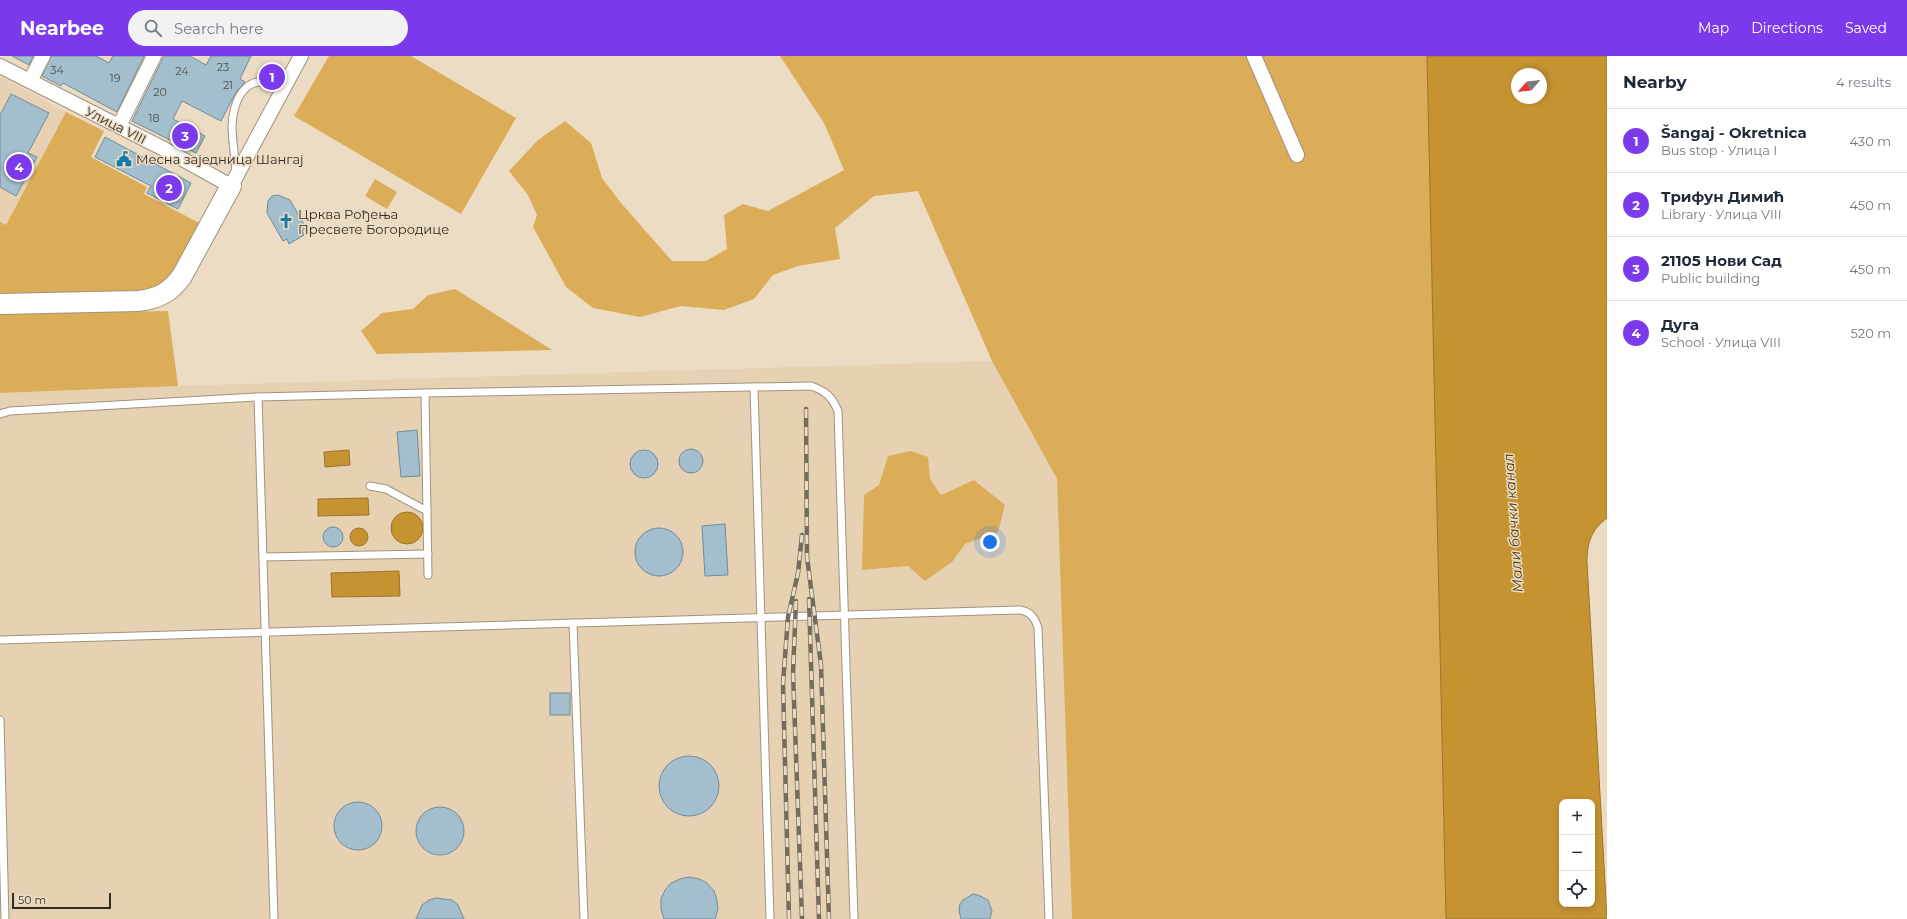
<!DOCTYPE html>
<meta charset="utf-8">
<style>
body{margin:0;font-family:Montserrat,sans-serif;background:#f2f2f3;color:#1f2937}
.controls{position:absolute;right:12px;bottom:12px;display:grid;overflow:hidden;border-radius:8px;box-shadow:0 2px 6px #0003}
.controls button{width:36px;height:36px;display:grid;place-items:center;padding:0;border:0;border-bottom:1px solid #e0e1e3;background:#fff;color:#1f2937;font:20px sans-serif}
.compass{position:absolute;left:1511px;top:12px;width:36px;height:36px;border-radius:50%;background:#fff;box-shadow:0 2px 6px #0003;rotate:242deg}
.scale{position:absolute;left:12px;bottom:10px;width:99px;box-sizing:border-box;padding-left:4px;border:2px solid #322d23;border-top:0;font-size:11px;line-height:14px;white-space:nowrap;color:#322d23;-webkit-text-stroke:3px #ebdcc3;paint-order:stroke}
.you{position:absolute;left:990px;top:486px;width:14px;height:14px;margin:-10px;border:3px solid #fff;border-radius:50%;background:#1a73e8;box-shadow:0 0 0 6px #1a73e833}
.badge{display:grid;place-items:center;width:26px;height:26px;border-radius:50%;background:#7c3aed;color:#fff;font-size:13px;font-weight:700}
.pin{position:absolute;translate:-50% -50%;border:2px solid #fff;box-shadow:0 1px 4px #0006}
.list{margin:0;padding:0;list-style:none}
h2{display:flex;justify-content:space-between;align-items:center;height:52px;margin:0;padding:0 16px;font-size:17px}
h2 small{font-size:13px;font-weight:400;color:#747a83}
.list li{display:grid;grid-template-columns:26px 1fr auto;gap:12px;align-items:center;box-sizing:border-box;height:64px;padding:0 16px;border-top:1px solid #e0e1e3}
.list b{display:block;font-size:15px;white-space:nowrap}
.list p{margin:0;font-size:13px;white-space:nowrap;color:#747a83}
.list em{font-size:13px;font-style:normal;color:#747a83}
.icon{flex:none;width:22px;height:22px;fill:none;stroke:currentColor;stroke-width:2;stroke-linecap:round;stroke-linejoin:round}
.map{position:relative;flex:none;width:1607px;height:863px;overflow:hidden}
header{display:flex;align-items:center;gap:24px;box-sizing:border-box;height:56px;padding:0 20px;background:#7c3aed;color:#fff}
header strong{font-size:19px}
nav{display:flex;gap:22px;margin-inline-start:auto;font-size:14px}
.search{width:280px;height:36px;background:#f2f2f3;display:flex;align-items:center;gap:10px;box-sizing:border-box;padding:0 14px;border-radius:22px;color:#747a83;font-size:15px}
main{display:flex}
aside{flex:1;background:#fff}
.map>svg:first-child{display:block}
</style>
<header>
<strong>Nearbee</strong>
<div class="search"><svg class="icon" aria-label="search" viewBox="0 0 24 24"><circle cx="10" cy="10" r="6"/><path d="M15 15l6 6"/></svg>Search here</div>
<nav><a>Map</a><a>Directions</a><a>Saved</a></nav>
</header>
<main>
<div class="map">
<svg width="1607" height="863" viewBox="0 0 1607 863">
<rect width="100%" height="100%" fill="#ebdcc3"/>
<g fill="#e6d2b3">
<path d="M 0,20 L 66,56 L 6,169 L 0,166 Z"/>
<path d="M 992,305 L 1057,423 L 1072,863 L 0,863 L 0,337 L 178,330 Z"/>
</g>
<g fill="#dcad58">
<path d="M 329,0 L 411,0 L 516,62 L 461,158 L 294,60 Z"/>
<path d="M 780,0 L 1427,0 L 1446,863 L 1072,863 L 1057,423 L 992,305 L 918,135 L 874,140 L 835,172 L 840,203 L 798,210 L 773,219 L 754,243 L 724,254 L 681,250 L 640,261 L 593,252 L 566,231 L 533,171 L 537,159 L 528,139 L 509,115 L 538,84 L 565,65 L 591,87 L 602,122 L 621,147 L 672,205 L 706,205 L 727,193 L 724,159 L 743,148 L 768,155 L 844,114 L 824,67 Z"/>
<path d="M 66,56 L 104,75 L 91,101 L 147,131 L 144,138 L 203,169 L 176,220 L 150,236 L 0,242 L 0,166 L 6,169 Z"/>
<path d="M 375,123 L 397,136 L 387,153 L 365,140 Z"/>
<path d="M 455,233 L 552,294 L 377,298 L 361,275 L 382,257 L 413,253 L 428,239 Z"/>
<path d="M 168,255 L 178,330 L 0,337 L 0,258 Z"/>
<path d="M 911,395 L 928,401 L 930,423 L 941,439 L 974,424 L 1005,449 L 998,476 L 965,488 L 952,506 L 925,525 L 908,510 L 862,514 L 864,439 L 879,429 L 888,400 Z"/>
</g>
<g fill="#c69331" stroke="#9a742d" fill-rule="evenodd">
<path d="M 1427,0 L 1607,0 L 1607,462 C 1591,474 1587,487 1587,506 L 1607,863 L 1446,863 ZM 1517,18 L 1541,18 L 1541,42 L 1517,42 ZM 1562,746 L 1592,746 L 1592,848 L 1562,848 Z"/>
<path d="M 349,394 L 350,409 L 325,411 L 324,396 Z"/>
<path d="M 368,442 L 369,459 L 318,460 L 318,443 Z"/>
<circle cx="407" cy="472" r="16"/>
<circle cx="359" cy="481" r="9"/>
<path d="M 399,515 L 400,540 L 332,541 L 331,517 Z"/>
</g>
<g fill="#a3bfce" stroke="#718b9a">
<path d="M 12,0 L 33,0 L 29,9 Z"/>
<path d="M 51,0 L 96,0 L 109,7 L 113,0 L 144,0 L 117,56 L 63,27 L 61,30 L 42,20 Z"/>
<path d="M 164,0 L 190,0 L 206,9 L 211,0 L 251,0 L 240,23 L 245,26 L 236,36 L 221,65 L 182,45 L 173,63 L 205,80 L 196,97 L 132,65 Z"/>
<path d="M 11,38 L 49,57 L 28,97 L 37,101 L 16,140 L 0,131 L 0,59 Z"/>
<path d="M 105,81 L 191,127 L 178,153 L 147,137 L 151,130 L 95,101 Z"/>
<path d="M 278,139 L 290,144 L 306,172 L 302,175 L 304,179 L 289,188 L 287,183 L 283,185 L 267,157 L 268,145 L 272,140 Z"/>
<path d="M 417,374 L 420,420 L 401,421 L 397,376 Z"/>
<circle cx="691" cy="405" r="12"/>
<circle cx="644" cy="408" r="14"/>
<path d="M 725,468 L 728,519 L 705,520 L 702,470 Z"/>
<circle cx="333" cy="481" r="10"/>
<circle cx="659" cy="496" r="24"/>
<rect x="550" y="637" width="20" height="22"/>
<circle cx="689" cy="730" r="30"/>
<circle cx="358" cy="770" r="24"/>
<circle cx="440" cy="775" r="24"/>
<path d="M 689,821 L 699,823 L 707,827 L 714,835 L 717,844 L 718,853 L 715,863 L 664,863 L 661,853 L 661,843 L 665,834 L 671,827 L 680,823 Z"/>
<path d="M 973,838 L 978,839 L 988,844 L 992,855 L 990,863 L 961,863 L 959,854 L 960,848 L 963,844 Z"/>
<path d="M 436,842 L 452,844 L 458,849 L 464,863 L 416,863 L 422,849 L 429,844 Z"/>
</g>
<g fill="none" stroke-linecap="round" stroke-linejoin="round">
<g stroke="#a1937c" stroke-width="9">
<g id="lane">
<path d="M 236,115 C 235,100 232,84 232,69 C 234,39 251,11 282,35"/>
<path d="M 754,332 L 770,863"/>
<path d="M 425,337 L 428,519"/>
<path d="M 258,341 L 274,863"/>
<path d="M 0,358 L 10,355 L 258,341 L 425,337 L 811,330 C 826,335 832,341 838,355 L 854,863"/>
<path d="M 370,430 L 386,433 L 427,455"/>
<path d="M 263,501 L 428,498"/>
<path d="M 573,567 L 584,863"/>
<path d="M 0,584 L 1020,554 C 1031,556 1035,562 1038,572 L 1049,863"/>
<path d="M 0,664 L 5,863"/>
</g>
</g>
<g stroke="#a1937c" stroke-width="16">
<g id="street">
<path d="M 1254,0 L 1297,99"/>
<path d="M 0,10 L 166,94 L 231,130 L 301,0"/>
<path d="M 30,25 L 43,0"/>
<path d="M 119,70 L 154,0"/>
</g>
</g>
<g stroke="#a1937c" stroke-width="22">
<path id="secondary" d="M 0,248 L 138,245 C 158,243 171,236 182,220 L 231,130"/>
</g>
<use href="#lane" stroke="#fff" stroke-width="7"/>
<use href="#street" stroke="#fff" stroke-width="14"/>
<use href="#secondary" stroke="#fff" stroke-width="20"/>
<g stroke="#756c5d" stroke-width="4.5">
<g id="rail">
<path d="M 806,353 L 807,501 L 821,609 L 829,863"/>
<path d="M 809,543 L 819,863"/>
<path d="M 796,545 L 793,617 L 802,863"/>
<path d="M 789,863 L 783,628 L 788,561 L 798,517 L 802,479"/>
</g>
</g>
<use href="#rail" stroke="#ebdcc3" stroke-width="3" stroke-dasharray="9" stroke-linecap="butt"/>
</g>
<defs>
<g id="civic-bare" transform="scale(1.2)"><path d="M-.6-6.5H3V-4.5H.6V-3L4-1V1h2V6H-6V1h2V-1L-.6-3ZM-1.2 2.5V6h2.4V2.5Z" fill="#167ca7" stroke="#ebdcc3" stroke-width="2.5" paint-order="stroke"/></g>
<g id="church-bare" transform="scale(1.2)"><path d="M-1.2-6h2.4v3.5h3.3v2.4h-3.3V6h-2.4V-.1h-3.3v-2.4h3.3Z" fill="#167ca7" stroke="#ebdcc3" stroke-width="2.5" paint-order="stroke"/></g>
</defs>
<g fill-rule="evenodd">
<use href="#civic-bare" x="124" y="103"/>
<use href="#church-bare" x="286" y="165"/>
</g>
<g text-anchor="middle" dominant-baseline="central" stroke-width="3" stroke-linejoin="round" paint-order="stroke">
<g font-size="11" fill="#4e524e">
<text x="223" y="11">23</text>
<text x="57" y="14">34</text>
<text x="182" y="15">24</text>
<text x="115" y="22">19</text>
<text x="228" y="29">21</text>
<text x="160" y="36">20</text>
<text x="154" y="62">18</text>
</g>
<g font-size="13" fill="#322d23" stroke="#ebdcc3">
<text transform="translate(116 69) rotate(27)">Улица VIII</text>
</g>
<g font-size="13" fill="#322d23" stroke="#ebdcc3" text-anchor="start">
<text x="136" y="103">Месна заједница Шангај</text>
<text x="298" y="158">Црква Рођења<tspan x="298" dy="15">Пресвете Богородице</tspan></text>
</g>
<g font-size="14" font-style="italic" fill="#4e3911" stroke="#ebdcc3">
<text transform="translate(1513 467) rotate(-94)">Мали бачки канал</text>
</g>
</g>
</svg>
<div class="controls">
<button>+</button>
<button>−</button>
<button><svg class="icon" aria-label="locate" viewBox="0 0 24 24"><circle cx="12" cy="12" r="6"/><path d="M12 2v4M12 18v4M2 12h4M18 12h4"/></svg></button>
</div>
<svg class="compass" viewBox="-18 -18 36 36"><path d="M0-13l5 13h-10z" fill="#e53935"/><path d="M0 13l5-13h-10z" fill="#747a83"/></svg>
<div class="scale">50 m</div>
<div class="you"></div>
<div class="pin badge" style="left:272px;top:21px">1</div>
<div class="pin badge" style="left:169px;top:132px">2</div>
<div class="pin badge" style="left:185px;top:80px">3</div>
<div class="pin badge" style="left:19px;top:111px">4</div>
</div>
<aside>
<h2>Nearby<small>4 results</small></h2>
<ul class="list">
<li><span class="badge">1</span><div><b>Šangaj - Okretnica</b><p>Bus stop · Улица I</p></div><em>430 m</em></li>
<li><span class="badge">2</span><div><b>Трифун Димић</b><p>Library · Улица VIII</p></div><em>450 m</em></li>
<li><span class="badge">3</span><div><b>21105 Нови Сад</b><p>Public building</p></div><em>450 m</em></li>
<li><span class="badge">4</span><div><b>Дуга</b><p>School · Улица VIII</p></div><em>520 m</em></li>
</ul>
</aside>
</main>
